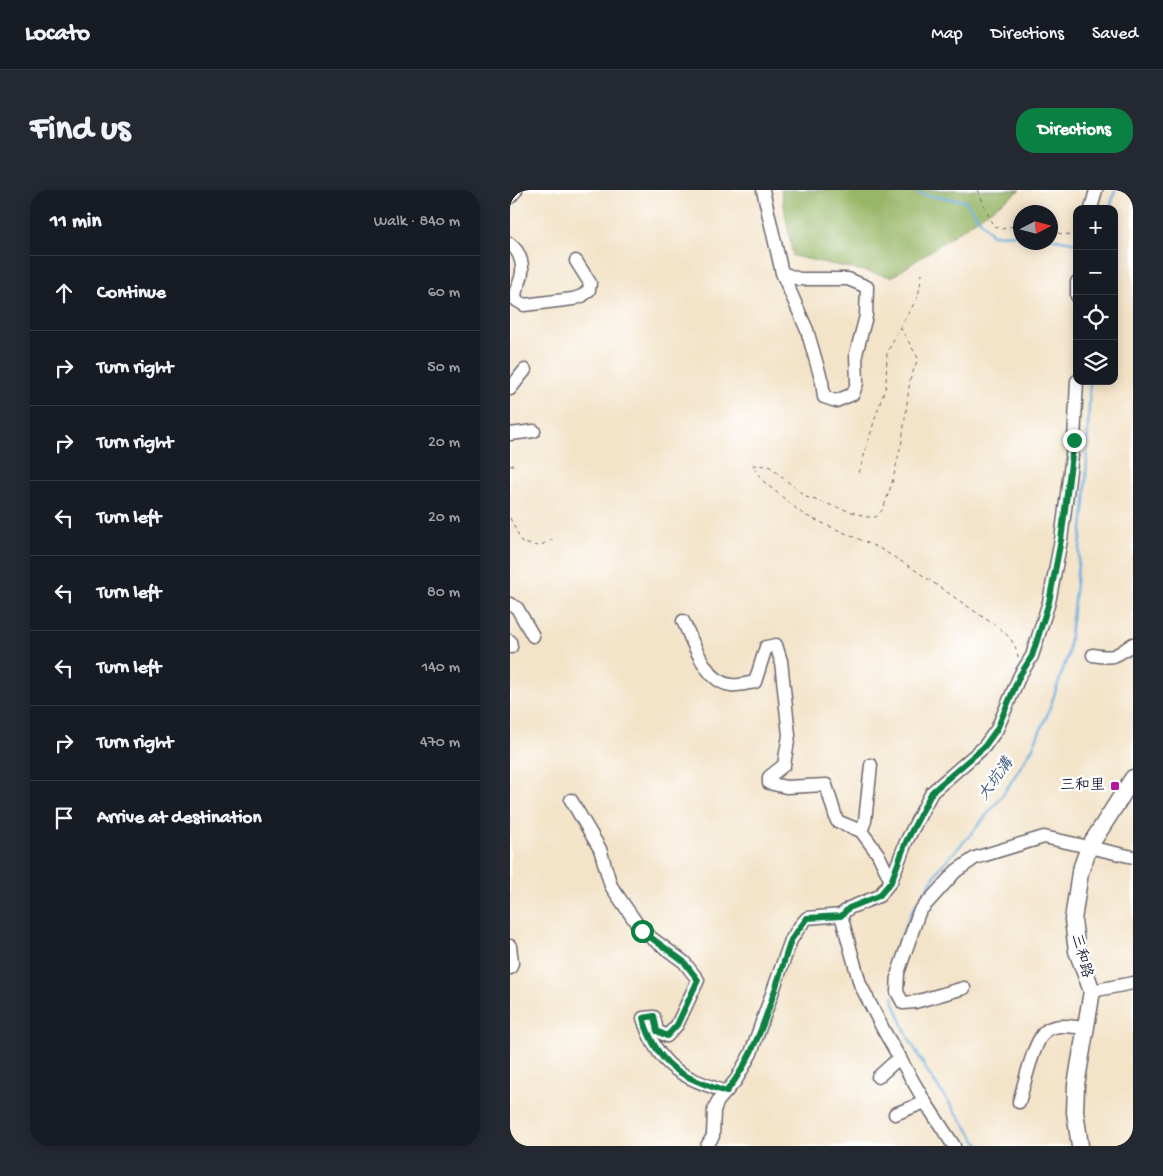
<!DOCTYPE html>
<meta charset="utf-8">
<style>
body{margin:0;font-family:"Gochi Hand","LXGW WenKai TC",sans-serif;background:#242831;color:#f1f3f6}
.controls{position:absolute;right:15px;top:15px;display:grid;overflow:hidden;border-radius:10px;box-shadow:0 2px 12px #0003}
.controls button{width:45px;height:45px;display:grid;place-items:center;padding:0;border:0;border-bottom:1px solid #363941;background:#171b24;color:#f1f3f6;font:25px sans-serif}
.compass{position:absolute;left:503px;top:15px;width:45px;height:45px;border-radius:50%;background:#171b24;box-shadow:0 2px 12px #0003;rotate:84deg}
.stop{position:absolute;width:15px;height:15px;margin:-11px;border:4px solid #0b8043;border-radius:50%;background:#fff}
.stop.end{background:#0b8043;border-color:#fff;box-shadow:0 1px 5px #0008}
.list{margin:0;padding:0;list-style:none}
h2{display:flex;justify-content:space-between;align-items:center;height:65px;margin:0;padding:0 20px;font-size:21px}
h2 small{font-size:16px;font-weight:400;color:#9ea1a6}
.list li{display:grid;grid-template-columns:32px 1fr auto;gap:15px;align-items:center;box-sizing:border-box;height:75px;padding:0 20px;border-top:1px solid #363941}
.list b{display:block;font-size:19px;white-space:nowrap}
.list em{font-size:16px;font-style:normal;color:#9ea1a6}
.icon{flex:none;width:28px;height:28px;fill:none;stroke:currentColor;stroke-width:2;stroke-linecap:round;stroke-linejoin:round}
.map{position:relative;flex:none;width:623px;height:956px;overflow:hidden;border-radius:20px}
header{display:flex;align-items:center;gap:30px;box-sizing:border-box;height:70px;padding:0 25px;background:#171b24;border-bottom:1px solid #363941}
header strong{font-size:24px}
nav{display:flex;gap:28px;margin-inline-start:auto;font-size:18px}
.intro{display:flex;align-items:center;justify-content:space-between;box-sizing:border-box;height:120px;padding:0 30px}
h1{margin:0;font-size:35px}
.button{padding:12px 22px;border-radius:20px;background:#0b8043;color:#fff;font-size:18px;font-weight:700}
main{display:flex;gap:30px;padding:0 30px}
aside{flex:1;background:#171b24;border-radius:20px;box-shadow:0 2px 12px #0003}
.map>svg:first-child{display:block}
</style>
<header>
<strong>Locato</strong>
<nav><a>Map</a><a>Directions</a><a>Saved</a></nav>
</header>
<div class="intro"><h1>Find us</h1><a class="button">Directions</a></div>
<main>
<aside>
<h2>11 min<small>Walk · 840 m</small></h2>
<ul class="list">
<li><svg class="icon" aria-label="ahead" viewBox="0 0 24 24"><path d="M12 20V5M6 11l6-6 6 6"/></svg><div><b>Continue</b></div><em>60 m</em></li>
<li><svg class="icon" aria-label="right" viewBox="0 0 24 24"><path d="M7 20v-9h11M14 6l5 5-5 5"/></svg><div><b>Turn right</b></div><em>50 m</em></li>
<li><svg class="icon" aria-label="right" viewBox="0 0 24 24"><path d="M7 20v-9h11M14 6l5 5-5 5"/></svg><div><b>Turn right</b></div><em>20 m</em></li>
<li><svg class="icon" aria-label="left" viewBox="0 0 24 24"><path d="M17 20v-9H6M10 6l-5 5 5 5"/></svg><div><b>Turn left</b></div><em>20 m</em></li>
<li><svg class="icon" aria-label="left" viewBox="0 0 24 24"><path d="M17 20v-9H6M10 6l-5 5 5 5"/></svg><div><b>Turn left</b></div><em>80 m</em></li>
<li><svg class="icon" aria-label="left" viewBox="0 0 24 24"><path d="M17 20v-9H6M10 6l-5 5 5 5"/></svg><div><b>Turn left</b></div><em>140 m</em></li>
<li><svg class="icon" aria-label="right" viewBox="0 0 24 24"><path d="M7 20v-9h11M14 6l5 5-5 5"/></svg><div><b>Turn right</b></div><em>470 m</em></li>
<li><svg class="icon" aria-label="arrive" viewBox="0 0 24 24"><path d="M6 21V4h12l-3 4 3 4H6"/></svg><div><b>Arrive at destination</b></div></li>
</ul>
</aside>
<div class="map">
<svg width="623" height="956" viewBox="0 0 623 956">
<rect width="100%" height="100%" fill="#fff"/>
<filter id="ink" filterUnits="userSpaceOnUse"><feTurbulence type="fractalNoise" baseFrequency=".02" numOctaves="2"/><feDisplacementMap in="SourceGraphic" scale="10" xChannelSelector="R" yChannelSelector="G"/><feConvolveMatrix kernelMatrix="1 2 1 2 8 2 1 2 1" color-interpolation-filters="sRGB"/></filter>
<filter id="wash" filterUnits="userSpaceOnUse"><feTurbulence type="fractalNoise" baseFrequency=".0096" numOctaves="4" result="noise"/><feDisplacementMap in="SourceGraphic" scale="20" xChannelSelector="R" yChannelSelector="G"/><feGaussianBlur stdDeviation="1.12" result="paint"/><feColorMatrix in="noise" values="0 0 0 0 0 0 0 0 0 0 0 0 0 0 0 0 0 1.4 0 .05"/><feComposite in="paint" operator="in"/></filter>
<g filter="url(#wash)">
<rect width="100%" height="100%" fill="#f3e3c8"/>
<path fill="#98b668" stroke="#5d6c52" d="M 271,0 L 510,0 L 382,87 L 283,66 Z"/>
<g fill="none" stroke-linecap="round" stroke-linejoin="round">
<g stroke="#68abdc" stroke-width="2.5">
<path d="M 409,0 L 409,4 L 455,11 L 482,45 L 510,44"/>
<path d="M 600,19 L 605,0"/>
<path d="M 540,48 L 567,53"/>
<path d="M 382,787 L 381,770 L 402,722 L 431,676 L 462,643 L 492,606 L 522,559 L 538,523 L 558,465 L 575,312 L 580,191"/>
<path d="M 383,807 L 384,813 L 398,847 L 420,886 L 470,956"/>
</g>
</g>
</g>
<g filter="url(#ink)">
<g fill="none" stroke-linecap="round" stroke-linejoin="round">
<g stroke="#6b666c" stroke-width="15">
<g id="minor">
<path d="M 253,0 L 272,83 L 297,140 L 312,192 L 314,207 L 326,211 L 343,204 L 347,193 L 346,164 L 356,126 L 357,97 L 338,89 L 289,89 L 272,83"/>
<path d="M 0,7 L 6,0"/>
<path d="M 581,19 L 586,0"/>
<path d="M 0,54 C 11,62 15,78 10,91 C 7,99 4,101 6,110 L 14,115 L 63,109 L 72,106 L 79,100 L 80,93 L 66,71"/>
<path d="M 567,92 L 567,106"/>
<path d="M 0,199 L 15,180"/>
<path d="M 0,244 L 24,241"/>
<path d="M 0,414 L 7,418 L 23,446"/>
<path d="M 173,431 C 183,451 195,492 221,495 C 229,496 238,493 245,492 L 256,457 L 266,455 L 271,471 L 279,545 L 274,575 L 259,587 L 259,593 L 276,597 L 316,595 L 327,631 L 351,641 L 368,664 L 381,691"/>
<path d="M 0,451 L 1,457"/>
<path d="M 583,465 C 605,469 606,466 623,454"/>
<path d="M 61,610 L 90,659 L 101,696 L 132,741 L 174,772 L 188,790 L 167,835 L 157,846 L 147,841 L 144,827 L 133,828 C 148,877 170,886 216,902"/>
<path d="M 351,641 L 355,631 L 361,575"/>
<path d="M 0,756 L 2,773 L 0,778"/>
<path d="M 454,798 L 405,812 L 393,813 L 387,802 L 388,783 L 409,722 L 446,681 L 465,668 L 534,647 L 623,667"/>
<path d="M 582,801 L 623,793"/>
<path d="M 368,887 L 390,867"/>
<path d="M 509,912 C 514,896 524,848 537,840 C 548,833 563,837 575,838"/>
<path d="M 385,924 L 415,912"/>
<path d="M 197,956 L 203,946 L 204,920 L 208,911 L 226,890 L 241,863 L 281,750 L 290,736 L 297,728 L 331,725"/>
<path d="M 444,956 L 415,912 L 374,841 L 350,794 L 331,725 L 339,718 L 369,706 L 381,691 L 396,652 L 422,602 L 474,557 L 487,539 L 510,485 L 522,466 L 539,412 L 551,350 L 564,250 L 567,191"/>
</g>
</g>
<g stroke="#6b666c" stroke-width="19">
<path id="major" d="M 570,956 L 565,922 L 566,895 L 582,801 L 567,761 L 563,730 L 570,682 L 579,657 L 623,588"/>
</g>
<g stroke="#6b666c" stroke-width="1" stroke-dasharray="4 4" stroke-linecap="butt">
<path d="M 468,0 L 483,36 L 492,39 L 510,34"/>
<path d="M 540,42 L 567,46"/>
<path d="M 390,137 L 408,168 L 400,190 L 392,251 L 382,293 L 373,319 L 366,327 L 357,327 L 296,307 L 259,276 L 242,275 L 253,291 L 294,325 L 369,358 L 402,378 L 489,438 C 499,446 507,455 508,467"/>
<path d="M 0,276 L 7,274"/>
<path d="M 349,283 L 366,225 L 376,196 L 377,163 L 390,137 L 408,107 L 412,84"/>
<path d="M 0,328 L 12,353 L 29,356 L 43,349"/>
</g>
<use href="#minor" stroke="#fff" stroke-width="12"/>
<use href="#major" stroke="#fff" stroke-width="16"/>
</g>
</g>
<g fill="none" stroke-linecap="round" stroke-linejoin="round" filter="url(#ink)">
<path stroke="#0b8043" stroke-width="6" d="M 132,741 L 174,772 L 188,790 L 167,835 L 157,846 L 147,841 L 144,826 L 133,828 C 148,877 170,886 216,902 C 250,861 264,800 281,750 L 297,728 L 331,726 L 339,718 L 369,706 L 381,692 L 396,652 L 422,602 L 474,557 L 487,539 L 510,485 L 522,466 L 539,412 L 551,350 L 564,250"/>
</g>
<rect fill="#b5179e" stroke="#fff" stroke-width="2" x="600" y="591" width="10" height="10" rx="2.5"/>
<g text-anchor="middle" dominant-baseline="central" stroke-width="4.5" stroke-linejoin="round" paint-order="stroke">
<g font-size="15" fill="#22223b" stroke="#fff" text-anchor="end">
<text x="595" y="596">三和里</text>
</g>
<g font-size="15" fill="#22223b" stroke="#fff">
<text transform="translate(571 766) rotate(75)">三和路</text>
</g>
<g font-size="16" font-style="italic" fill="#3e597b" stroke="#fff">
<text transform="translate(487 590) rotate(-55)">大坑溝</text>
</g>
</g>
</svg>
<div class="controls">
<button>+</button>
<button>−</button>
<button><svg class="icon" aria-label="locate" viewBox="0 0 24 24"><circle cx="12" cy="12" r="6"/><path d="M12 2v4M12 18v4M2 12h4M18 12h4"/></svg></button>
<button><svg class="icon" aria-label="layers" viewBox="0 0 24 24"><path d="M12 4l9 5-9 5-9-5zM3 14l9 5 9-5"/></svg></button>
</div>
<svg class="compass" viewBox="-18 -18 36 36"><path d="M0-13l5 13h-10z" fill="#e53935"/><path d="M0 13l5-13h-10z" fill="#9ea1a6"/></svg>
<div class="stop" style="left:132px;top:741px"></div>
<div class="stop end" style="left:564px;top:250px"></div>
</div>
</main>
